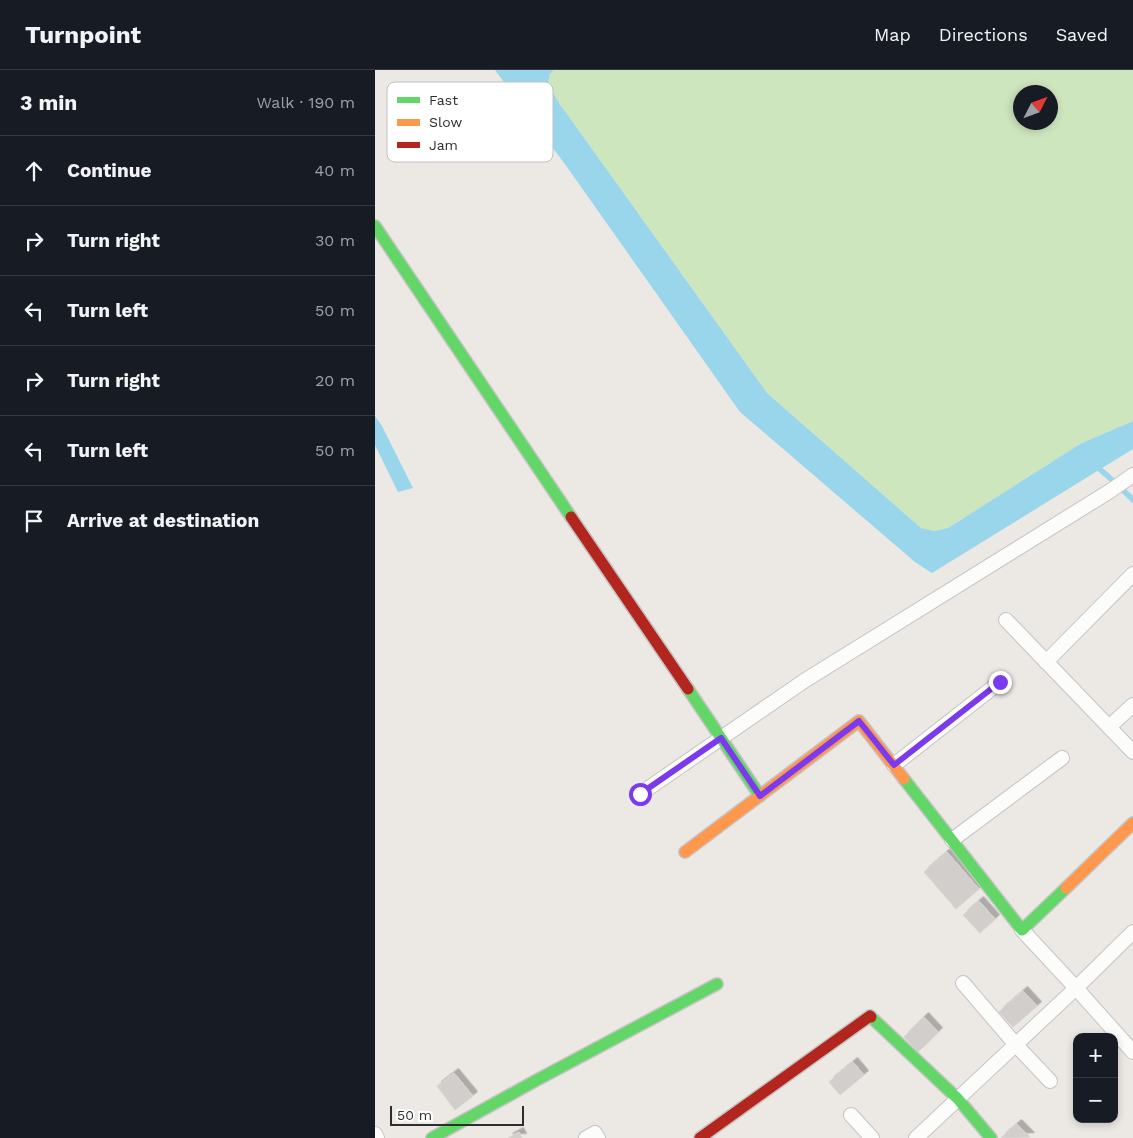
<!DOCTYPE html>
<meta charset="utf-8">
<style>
body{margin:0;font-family:"Work Sans",sans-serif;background:#242831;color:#f1f3f6}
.controls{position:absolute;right:15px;bottom:15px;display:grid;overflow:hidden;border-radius:10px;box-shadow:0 2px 8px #0003}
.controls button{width:45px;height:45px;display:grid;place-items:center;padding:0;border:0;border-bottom:1px solid #363941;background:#171b24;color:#f1f3f6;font:25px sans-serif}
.compass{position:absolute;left:638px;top:15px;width:45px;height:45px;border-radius:50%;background:#171b24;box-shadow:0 2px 8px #0003;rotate:48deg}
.scale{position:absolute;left:15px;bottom:12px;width:134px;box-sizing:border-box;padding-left:5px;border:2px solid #2e2e2e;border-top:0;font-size:14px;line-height:18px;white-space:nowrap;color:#2e2e2e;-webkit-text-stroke:4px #fff;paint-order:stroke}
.stop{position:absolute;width:15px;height:15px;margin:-11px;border:4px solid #7c3aed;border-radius:50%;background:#fff}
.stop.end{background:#7c3aed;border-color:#fff;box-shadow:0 1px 5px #0008}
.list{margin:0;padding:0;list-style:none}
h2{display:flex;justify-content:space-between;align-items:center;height:65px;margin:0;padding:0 20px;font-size:21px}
h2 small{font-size:16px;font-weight:400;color:#9ea1a6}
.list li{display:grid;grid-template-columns:32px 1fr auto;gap:15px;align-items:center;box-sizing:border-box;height:70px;padding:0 20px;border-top:1px solid #363941}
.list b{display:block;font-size:19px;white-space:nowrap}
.list em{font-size:16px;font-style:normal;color:#9ea1a6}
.icon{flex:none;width:28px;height:28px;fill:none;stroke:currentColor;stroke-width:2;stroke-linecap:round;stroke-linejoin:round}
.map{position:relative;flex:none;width:758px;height:1068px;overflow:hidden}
header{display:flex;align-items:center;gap:30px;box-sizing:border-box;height:70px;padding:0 25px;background:#171b24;border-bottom:1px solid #363941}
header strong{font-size:24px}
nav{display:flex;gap:28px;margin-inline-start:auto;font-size:18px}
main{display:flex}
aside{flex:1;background:#171b24}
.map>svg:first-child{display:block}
</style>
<header>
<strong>Turnpoint</strong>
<nav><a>Map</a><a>Directions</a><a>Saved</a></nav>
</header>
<main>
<aside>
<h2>3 min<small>Walk · 190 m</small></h2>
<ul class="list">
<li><svg class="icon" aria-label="ahead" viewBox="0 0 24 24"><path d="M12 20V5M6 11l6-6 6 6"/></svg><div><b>Continue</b></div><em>40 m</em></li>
<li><svg class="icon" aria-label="right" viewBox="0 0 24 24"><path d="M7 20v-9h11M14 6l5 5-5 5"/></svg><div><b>Turn right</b></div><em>30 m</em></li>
<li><svg class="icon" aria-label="left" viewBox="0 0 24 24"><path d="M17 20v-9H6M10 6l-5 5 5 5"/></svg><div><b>Turn left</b></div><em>50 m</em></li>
<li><svg class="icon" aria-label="right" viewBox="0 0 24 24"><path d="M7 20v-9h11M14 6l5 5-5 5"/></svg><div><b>Turn right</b></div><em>20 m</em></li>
<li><svg class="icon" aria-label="left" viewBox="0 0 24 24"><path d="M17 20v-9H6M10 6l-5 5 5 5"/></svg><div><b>Turn left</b></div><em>50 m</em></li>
<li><svg class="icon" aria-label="arrive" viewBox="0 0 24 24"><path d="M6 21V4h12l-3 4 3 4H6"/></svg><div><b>Arrive at destination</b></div></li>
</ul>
</aside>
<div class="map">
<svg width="758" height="1068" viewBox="0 0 758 1068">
<defs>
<filter id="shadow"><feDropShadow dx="4.5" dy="-4.5" stdDeviation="0" flood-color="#0004"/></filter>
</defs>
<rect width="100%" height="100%" fill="#ece8e4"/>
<path fill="#cee6be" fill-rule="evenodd" d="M 179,0 L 758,0 L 758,351 L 705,374 L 573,458 L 559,461 L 546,458 L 392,323 L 184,33 L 173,13 L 175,4 ZM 646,22 L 676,22 L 676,52 L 646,52 Z"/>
<g fill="#99d6ec">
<path d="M 120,0 L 179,0 L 175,4 L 173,13 L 184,33 L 392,323 L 546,458 L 559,461 L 573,458 L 705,374 L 758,351 L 758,379 L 557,503 L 540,492 L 365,342 L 192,97 Z"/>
<path d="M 0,346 L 7,356 L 38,418 L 23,422 L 0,375 Z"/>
</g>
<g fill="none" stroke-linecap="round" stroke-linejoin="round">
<path stroke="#99d6ec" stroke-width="5.5" d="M 719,394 L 745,417 L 758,430"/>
</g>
<g fill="#d1cecb" stroke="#d7d4d0" filter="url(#shadow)">
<path d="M 572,782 L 604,819 L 581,839 L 549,802 Z"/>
<path d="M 604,831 L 620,849 L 605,863 L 588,845 Z"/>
<path d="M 648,921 L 662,936 L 638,957 L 624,942 Z"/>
<path d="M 549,947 L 563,962 L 543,982 L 529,967 Z"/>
<path d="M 478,992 L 489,1005 L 465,1025 L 454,1012 Z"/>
<path d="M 79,1003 L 98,1026 L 80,1040 L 62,1016 Z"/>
<path d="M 642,1054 L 655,1067 L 626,1068 Z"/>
<path d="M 144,1062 L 147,1068 L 133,1068 Z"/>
</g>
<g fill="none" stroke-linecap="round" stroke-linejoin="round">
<g stroke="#c5c4c5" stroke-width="16">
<g id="street">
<path d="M 631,550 L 758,682"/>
<path d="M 671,592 L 758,504"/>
<path d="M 734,657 L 758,635"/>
<path d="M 519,695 L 625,612"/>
<path d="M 265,724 L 429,611 L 735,421 L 758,405"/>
<path d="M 577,770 L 687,688"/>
<path d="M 647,860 L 701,918 L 758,982"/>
<path d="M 588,913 L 641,975 L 675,1011"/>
<path d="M 476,1045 L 497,1068"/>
<path d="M 0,1064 L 2,1068"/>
<path d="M 211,1068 L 220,1063 L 223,1068"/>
<path d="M 541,1068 L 701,918 L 758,862"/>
</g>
</g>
<g stroke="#c5c4c5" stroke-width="14">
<g id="fast">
<path d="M 0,156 L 196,447"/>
<path d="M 313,619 L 385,726"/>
<path d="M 529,709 L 647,860 L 691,818"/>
<path d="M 496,947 L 583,1029 L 616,1068"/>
<path d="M 57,1068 L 160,1011 L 342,914"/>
</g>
</g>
<g stroke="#c5c4c5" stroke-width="14">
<g id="slow">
<path d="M 310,782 L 484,651 L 529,709"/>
<path d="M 691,818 L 758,753"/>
</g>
</g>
<g stroke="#c5c4c5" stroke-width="14">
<g id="jam">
<path d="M 196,447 L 313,619"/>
<path d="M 325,1068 L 495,946 L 496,947"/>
</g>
</g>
<use href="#street" stroke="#fcfcfb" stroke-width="14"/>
<use href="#fast" stroke="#63d668" stroke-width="11"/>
<use href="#slow" stroke="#ff974d" stroke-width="11"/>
<use href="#jam" stroke="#b3261e" stroke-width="11"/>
</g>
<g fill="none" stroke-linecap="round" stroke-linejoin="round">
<path stroke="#7c3aed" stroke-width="6" d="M 265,724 L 346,668 L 385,726 L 484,651 L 519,695 L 625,612"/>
</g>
<rect x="12" y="12" width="166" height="80" rx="8" fill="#fff" stroke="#c0c0c0" stroke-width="1"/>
<rect x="22" y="27" width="23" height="6" fill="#63d668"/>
<rect x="22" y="49" width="23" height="7" fill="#ff974d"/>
<rect x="22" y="72" width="23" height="6" fill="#b3261e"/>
<g font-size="14" fill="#2e2e2e">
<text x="54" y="35">Fast</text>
<text x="54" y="57">Slow</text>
<text x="54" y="80">Jam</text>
</g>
</svg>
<div class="controls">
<button>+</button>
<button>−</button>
</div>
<svg class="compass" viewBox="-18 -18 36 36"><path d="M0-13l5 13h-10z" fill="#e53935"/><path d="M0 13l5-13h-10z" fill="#9ea1a6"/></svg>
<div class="scale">50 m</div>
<div class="stop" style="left:265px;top:724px"></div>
<div class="stop end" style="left:625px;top:612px"></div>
</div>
</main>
